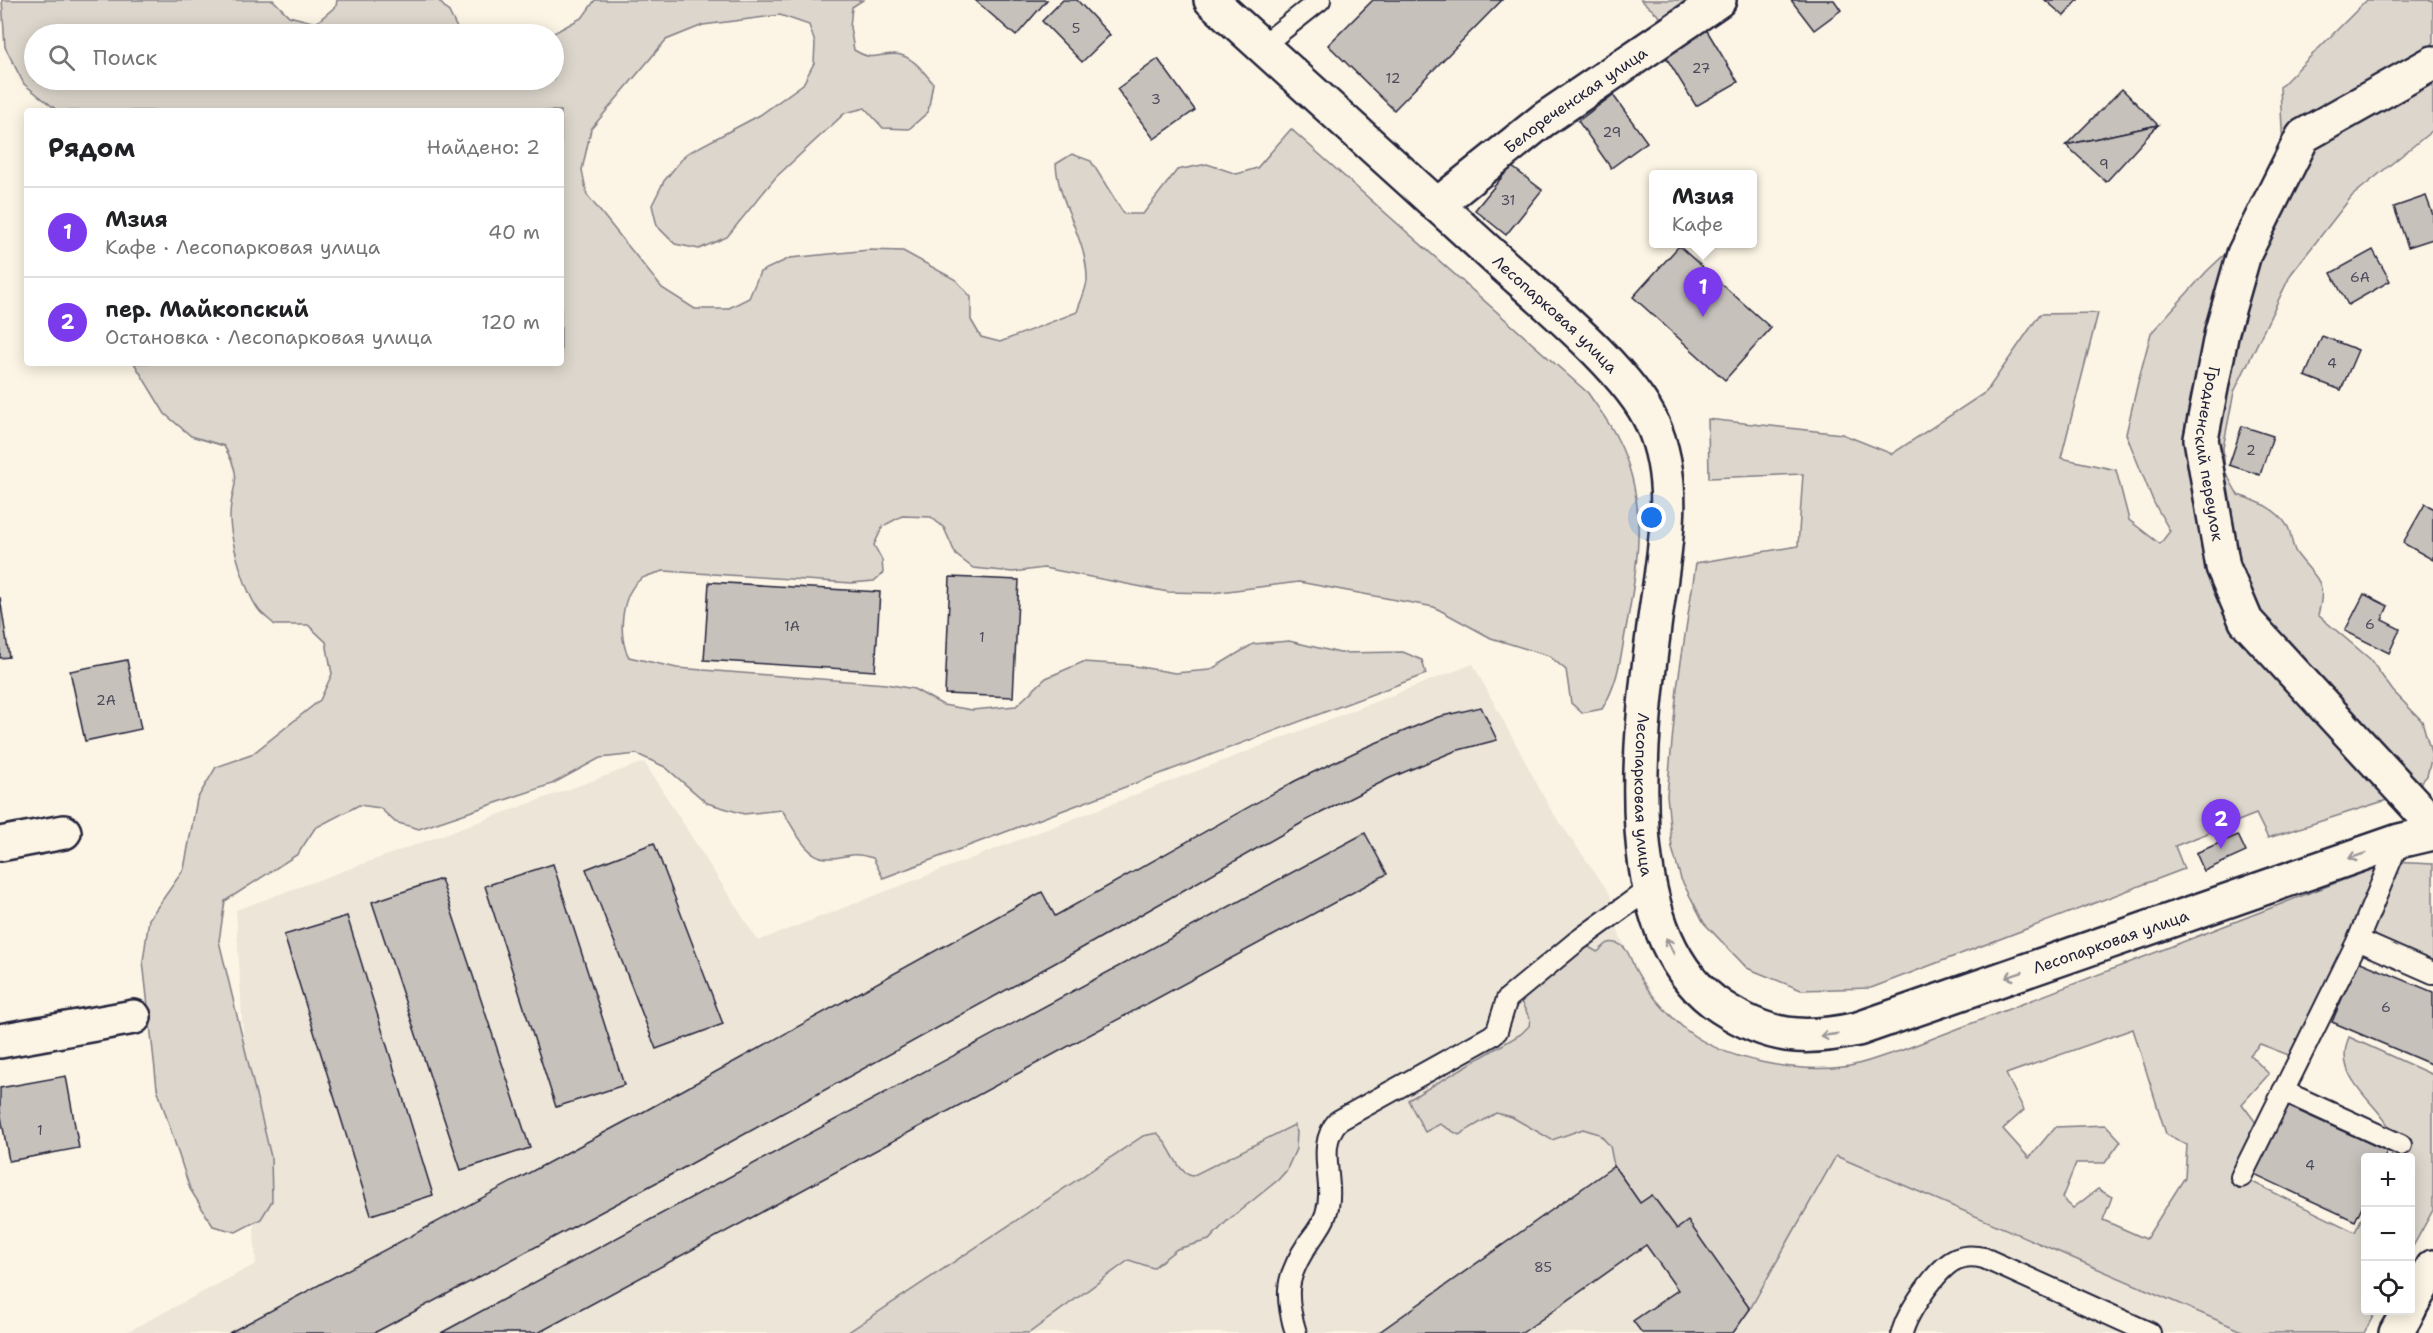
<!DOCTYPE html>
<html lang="ru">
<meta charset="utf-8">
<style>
body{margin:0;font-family:"Shantell Sans",sans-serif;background:#f6f6f6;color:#202124}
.controls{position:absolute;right:18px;bottom:18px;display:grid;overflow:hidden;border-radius:6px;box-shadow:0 3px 15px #0003}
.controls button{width:54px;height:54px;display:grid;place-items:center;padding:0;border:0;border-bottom:2px solid #e0e0e0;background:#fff;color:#202124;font:30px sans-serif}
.you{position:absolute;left:1652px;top:518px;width:21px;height:21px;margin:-15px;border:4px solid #fff;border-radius:50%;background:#1a73e8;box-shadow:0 0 0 9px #1a73e833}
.badge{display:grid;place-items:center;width:39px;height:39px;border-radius:50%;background:#7c3aed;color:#fff;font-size:20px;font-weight:700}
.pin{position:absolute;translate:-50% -50px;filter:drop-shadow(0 2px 3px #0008)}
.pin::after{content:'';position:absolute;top:32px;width:21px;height:18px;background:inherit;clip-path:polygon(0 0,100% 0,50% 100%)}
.popup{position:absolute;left:1649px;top:170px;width:108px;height:78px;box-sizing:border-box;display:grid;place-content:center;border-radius:6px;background:#fff;filter:drop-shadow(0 2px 4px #0005);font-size:20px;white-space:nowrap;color:#757577}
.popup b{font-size:22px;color:#202124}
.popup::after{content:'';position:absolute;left:50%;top:100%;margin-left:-12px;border:12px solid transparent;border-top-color:#fff}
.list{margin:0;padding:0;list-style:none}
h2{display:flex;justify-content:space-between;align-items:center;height:78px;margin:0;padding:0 24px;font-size:26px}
h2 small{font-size:20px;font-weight:400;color:#757577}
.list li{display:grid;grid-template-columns:39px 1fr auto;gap:18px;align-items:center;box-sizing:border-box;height:90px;padding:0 24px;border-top:2px solid #e0e0e0}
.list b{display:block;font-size:22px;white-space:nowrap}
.list p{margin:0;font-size:20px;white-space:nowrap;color:#757577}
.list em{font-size:20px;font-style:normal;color:#757577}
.icon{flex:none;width:33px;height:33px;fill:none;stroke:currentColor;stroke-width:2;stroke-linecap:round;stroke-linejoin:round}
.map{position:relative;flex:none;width:2433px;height:1333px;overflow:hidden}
.search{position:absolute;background:#fff;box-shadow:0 3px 15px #0003;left:24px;top:24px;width:540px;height:66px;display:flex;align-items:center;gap:15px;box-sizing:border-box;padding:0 21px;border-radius:33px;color:#757577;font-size:22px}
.panel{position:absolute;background:#fff;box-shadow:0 3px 15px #0003;left:24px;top:108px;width:540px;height:258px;border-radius:6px}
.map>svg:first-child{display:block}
</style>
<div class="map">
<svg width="2433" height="1333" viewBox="0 0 2433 1333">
<rect width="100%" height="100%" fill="#fcf5e5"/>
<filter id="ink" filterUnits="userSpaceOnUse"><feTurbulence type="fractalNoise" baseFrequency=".0167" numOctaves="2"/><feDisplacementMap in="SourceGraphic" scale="12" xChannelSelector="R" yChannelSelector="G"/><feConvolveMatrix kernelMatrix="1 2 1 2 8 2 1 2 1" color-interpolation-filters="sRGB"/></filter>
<g filter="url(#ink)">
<path fill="#ece5d8" d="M 1473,664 L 1551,810 L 1610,894 L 1619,934 L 1636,969 L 1659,1002 L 1687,1030 L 1720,1050 L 1756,1061 L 1835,1156 L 2247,1333 L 125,1333 L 256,1264 L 236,910 L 644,762 L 758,941 Z"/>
<g fill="#dcd6cc" stroke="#7f7c84" stroke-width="1.5" fill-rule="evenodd">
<path d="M 2,0 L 273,0 L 289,16 L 316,23 L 336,6 L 337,0 L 438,0 L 449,12 L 460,34 L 34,34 L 34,80 L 554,80 L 552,34 L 583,17 L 595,0 L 863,0 L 852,7 L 850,27 L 854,50 C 874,62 875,54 895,54 C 912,55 923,71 933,83 L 928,112 L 909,129 L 883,128 L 865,108 L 845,113 L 776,177 L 727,237 L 699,249 L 675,244 L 657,226 L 652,205 L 664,181 L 686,154 L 760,115 L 803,84 L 814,63 L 815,43 L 809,25 L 780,15 L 703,25 L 666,40 L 591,129 L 582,170 L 587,195 L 662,288 L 695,309 L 727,309 L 749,298 L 760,272 L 790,258 L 869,250 L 903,251 L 956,280 L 971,297 L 971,320 L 981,337 L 1000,342 L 1077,312 C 1080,302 1086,290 1087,281 C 1088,240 1058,204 1056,164 L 1072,154 L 1091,161 L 1124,214 L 1143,214 L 1177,170 L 1207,164 L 1237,174 L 1257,168 L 1291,129 L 1588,393 C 1598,408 1610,423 1618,440 C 1648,500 1639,560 1627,623 C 1621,654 1619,682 1602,709 L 1582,713 L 1571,703 L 1566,670 L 1549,656 L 1491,638 L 1434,607 L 1299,582 L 1212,593 L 1168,592 L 1044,568 L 1013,572 L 973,568 L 956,555 L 944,528 L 931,517 L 902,516 L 883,526 L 874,545 L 882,560 L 883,573 L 874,581 L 852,583 L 664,571 C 657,573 647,575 641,579 C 621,593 617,637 629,657 L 677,668 L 886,684 L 914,689 L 943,705 L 972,710 L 1016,706 L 1046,678 L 1083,662 L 1129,665 L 1175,673 L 1210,670 L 1253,644 L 1289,641 L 1340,653 L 1403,652 L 1422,660 L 1426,674 L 883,878 L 873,858 C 847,850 847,859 826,858 C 805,857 793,826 782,810 L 744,814 L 707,803 L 665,767 L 637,754 L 600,758 L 552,784 L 419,829 L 395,822 L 380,808 L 359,805 L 315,828 L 298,854 L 225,901 L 219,941 L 271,1157 L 272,1201 L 261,1219 L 236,1232 L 213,1226 L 190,1189 L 157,1088 L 143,961 L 149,919 L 184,869 L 197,799 L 216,767 L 251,755 L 320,700 L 332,674 L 326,642 L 308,625 L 275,625 C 270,620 262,615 258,609 C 245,591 230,540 230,517 C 230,483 246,484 224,446 L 191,436 L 165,414 L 134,363 L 561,363 L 561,111 L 58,111 L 24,84 L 5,47 Z"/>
<path d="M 1641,0 L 1708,0 L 1667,23 Z"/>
<path d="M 2367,0 L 2433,0 L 2433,130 L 2352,196 L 2291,274 L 2234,392 L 2223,448 L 2225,471 L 2238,495 C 2257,501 2277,508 2288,527 C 2292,535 2291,546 2297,554 C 2316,580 2328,578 2318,615 L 2370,659 L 2393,691 L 2422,721 L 2432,756 L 2427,776 L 2412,792 L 2268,838 L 2256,814 L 2175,846 L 2184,869 L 1871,988 L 1801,990 L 1747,968 L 1704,923 L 1681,879 L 1672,848 L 1667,795 L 1677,688 L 1696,563 L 1798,546 L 1803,474 L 1709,478 L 1708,419 L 1842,434 L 1892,454 L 1986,392 L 2040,314 L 2098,313 L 2061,458 L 2116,470 L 2129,520 L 2160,544 L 2170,531 L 2154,503 L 2126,434 L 2138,382 L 2151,333 L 2207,271 L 2240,240 L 2256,194 L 2283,149 L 2280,87 Z"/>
<path d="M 2390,862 L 2433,864 L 2433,982 L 2354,948 L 2299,1059 L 2260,1044 L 2250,1055 L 2269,1074 L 2242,1104 L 2263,1132 L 2242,1177 L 2355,1232 L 2365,1211 L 2366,1310 L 2376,1311 L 2364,1333 L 2247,1333 L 1836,1156 L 1750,1309 L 1688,1222 L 1677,1229 L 1652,1195 L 1640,1203 L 1614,1166 L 1610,1146 L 1599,1134 L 1583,1129 L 1552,1140 L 1512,1117 L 1496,1113 L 1459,1135 L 1440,1124 L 1425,1132 L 1408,1100 L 1521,1034 L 1529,1026 L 1530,1019 L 1518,996 L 1587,946 L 1597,952 C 1603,949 1606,940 1615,943 C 1627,945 1630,957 1634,967 C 1645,989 1667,1014 1686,1030 C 1724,1060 1795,1073 1843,1067 C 1862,1065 1881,1056 1900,1051 ZM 2133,1029 L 2166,1134 L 2187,1145 L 2185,1177 L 2146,1239 L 2103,1220 L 2112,1197 L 2098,1189 L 2073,1208 L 2062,1198 L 2076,1163 L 2105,1163 L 2121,1141 L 2106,1125 L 2055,1127 L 2029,1158 L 2003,1129 L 2024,1110 L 2006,1074 Z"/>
<path d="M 2349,1037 L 2433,1075 L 2433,1210 L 2411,1250 L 2410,1158 L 2391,1157 C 2411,1115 2326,1090 2349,1037 Z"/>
<path d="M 1294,1125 L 1297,1132 L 1296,1149 L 1286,1171 L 1278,1180 L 1227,1221 L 1209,1240 L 1177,1249 L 1153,1268 L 1129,1260 L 1029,1333 L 847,1333 L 1143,1136 L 1157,1133 C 1171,1144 1175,1171 1192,1176 Z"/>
</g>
<g fill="#c6c1bb" stroke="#22223b" stroke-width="1.5">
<path d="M 975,0 L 1047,0 L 1016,36 Z"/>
<path d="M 1063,0 L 1077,0 L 1110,35 L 1082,62 L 1042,21 Z"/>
<path d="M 1373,0 L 1502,0 L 1394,110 L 1328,45 Z"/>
<path d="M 1791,0 L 1834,0 L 1841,10 L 1814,30 Z"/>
<path d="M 2045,0 L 2078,0 L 2064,16 Z"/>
<path d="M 1706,29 L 1738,82 L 1696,106 L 1664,54 Z"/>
<path d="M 1158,59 L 1195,110 L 1154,139 L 1117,89 Z"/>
<path d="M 2122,89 L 2158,125 L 2066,145 Z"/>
<path d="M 1613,95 L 1647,142 L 1611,168 L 1578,121 Z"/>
<path d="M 2158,125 L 2106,182 L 2066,145 Z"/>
<path d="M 1511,166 L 1542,190 L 1506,235 L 1475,210 Z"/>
<path d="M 2426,196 L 2433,215 L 2433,239 L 2408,247 L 2394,207 Z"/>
<path d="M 1679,246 L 1771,328 L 1725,380 L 1633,297 Z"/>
<path d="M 2373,250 L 2390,281 L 2348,305 L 2331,273 Z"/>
<path d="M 2322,336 L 2358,350 L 2341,390 L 2305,376 Z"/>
<path d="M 2242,426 L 2273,436 L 2260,475 L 2229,465 Z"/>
<path d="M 2425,504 L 2433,508 L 2433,560 L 2403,543 Z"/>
<path d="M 950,577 L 1019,580 L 1013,697 L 945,694 Z"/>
<path d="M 709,582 L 880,592 L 875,671 L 704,660 Z"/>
<path d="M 2364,594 L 2388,606 L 2382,620 L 2400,629 L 2389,653 L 2345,631 Z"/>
<path d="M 0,597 L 9,657 L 0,658 Z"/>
<path d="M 127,660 L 141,729 L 85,741 L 70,671 Z"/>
<path d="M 1481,707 L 1497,740 L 1455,751 L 1390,778 L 1307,820 L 1075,952 L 676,1172 L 374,1333 L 229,1333 L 643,1112 L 1042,892 L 1055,916 L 1295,781 L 1366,747 L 1438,717 Z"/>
<path d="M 1365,833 L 1387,874 L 538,1333 L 441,1333 Z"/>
<path d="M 2238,835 L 2246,852 L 2204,871 L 2196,853 Z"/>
<path d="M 654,843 L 723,1024 L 656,1049 L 586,869 Z"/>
<path d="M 553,864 L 624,1085 L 556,1107 L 485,886 Z"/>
<path d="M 441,879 L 530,1148 L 461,1170 L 372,902 Z"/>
<path d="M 347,916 L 433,1195 L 371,1215 L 284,935 Z"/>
<path d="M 2358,961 L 2433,992 L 2433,1065 L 2332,1022 Z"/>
<path d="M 66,1076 L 79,1148 L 9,1161 L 0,1111 L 0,1088 Z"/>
<path d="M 2283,1104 L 2387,1151 L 2384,1158 L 2366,1158 L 2366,1198 L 2355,1221 L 2252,1173 Z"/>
<path d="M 1614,1166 L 1640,1203 L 1652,1195 L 1677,1229 L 1688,1221 L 1750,1309 L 1733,1333 L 1642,1333 L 1633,1321 L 1678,1290 L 1646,1245 L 1522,1333 L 1378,1333 Z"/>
</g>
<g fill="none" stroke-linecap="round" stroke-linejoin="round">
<g stroke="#22223b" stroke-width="24">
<g id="lane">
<path d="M 1262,46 L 1320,0"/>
<path d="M 2358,940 L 2433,973"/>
<path d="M 2283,1091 L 2401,1145"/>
<path d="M 2241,1177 L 2358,940 L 2399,841"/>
<path d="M 1296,1333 C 1284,1294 1286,1276 1309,1242 C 1315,1234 1323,1224 1326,1214 C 1337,1182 1314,1148 1338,1121 L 1491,1036 L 1497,1031 L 1507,999 L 1576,942 L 1650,888"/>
<path d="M 1902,1333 C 1907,1313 1937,1267 1957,1259 C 1966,1255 1975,1256 1984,1258 L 2150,1333"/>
</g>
</g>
<g stroke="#22223b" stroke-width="38">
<g id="street">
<path id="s1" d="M 2433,63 L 2303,136 L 2244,254 L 2222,331 L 2201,439 L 2223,567 L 2246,621 L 2433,824"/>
<path id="s2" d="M 1437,205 L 1543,120 L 1719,0"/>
<path d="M 0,844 L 64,832"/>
<path d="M 0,1041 L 134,1017"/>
</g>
</g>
<g stroke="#22223b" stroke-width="38">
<g id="primary">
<path id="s3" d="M 1211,0 C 1308,87 1405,176 1502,264 C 1545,303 1629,372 1652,423 C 1680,485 1664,553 1655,619 C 1641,729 1612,935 1721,1007 C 1769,1038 1803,1041 1858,1029 L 2399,841 L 2433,833"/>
<path d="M 2410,1307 L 2433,1267"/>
<path d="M 2396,1333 L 2409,1310"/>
</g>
</g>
<use href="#lane" stroke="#fcf5e5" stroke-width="20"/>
<use href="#street" stroke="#fcf5e5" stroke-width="33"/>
<use href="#primary" stroke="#fcf5e5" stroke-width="33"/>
</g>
<defs><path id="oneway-shaft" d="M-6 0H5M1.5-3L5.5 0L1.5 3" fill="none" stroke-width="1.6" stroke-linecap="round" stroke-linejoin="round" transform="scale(1.5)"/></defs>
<g stroke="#9a9698">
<use href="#oneway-shaft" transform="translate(2357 856) rotate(161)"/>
<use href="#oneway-shaft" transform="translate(1670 946) rotate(-116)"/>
<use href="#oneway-shaft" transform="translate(2014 975) rotate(161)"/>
<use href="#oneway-shaft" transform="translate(1829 1035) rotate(172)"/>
</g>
</g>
<g text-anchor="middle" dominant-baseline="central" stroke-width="4.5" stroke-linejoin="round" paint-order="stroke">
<g font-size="14" fill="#4b4a5b">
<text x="1076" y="28">5</text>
<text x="1701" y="68">27</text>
<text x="1393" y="78">12</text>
<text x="1156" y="99">3</text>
<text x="1612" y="132">29</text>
<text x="2104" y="164">9</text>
<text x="1508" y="200">31</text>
<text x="2360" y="277">6А</text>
<text x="2332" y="363">4</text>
<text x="2251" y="450">2</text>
<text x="2370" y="624">6</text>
<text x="792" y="626">1А</text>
<text x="982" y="637">1</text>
<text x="106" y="700">2А</text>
<text x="2386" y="1007">6</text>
<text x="40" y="1130">1</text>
<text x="2310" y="1165">4</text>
<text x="1543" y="1267">85</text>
</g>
<g font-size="16" fill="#22223b" stroke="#fcf5e5">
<text stroke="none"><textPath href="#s2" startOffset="174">Белореченская улица</textPath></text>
<text stroke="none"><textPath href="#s3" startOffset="466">Лесопарковая улица</textPath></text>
<text stroke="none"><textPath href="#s1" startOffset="486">Гродненский переулок</textPath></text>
<text stroke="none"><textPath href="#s3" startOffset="988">Лесопарковая улица</textPath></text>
<text stroke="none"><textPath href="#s3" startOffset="1635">Лесопарковая улица</textPath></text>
</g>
</g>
</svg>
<div class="controls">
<button>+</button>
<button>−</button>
<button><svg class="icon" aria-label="locate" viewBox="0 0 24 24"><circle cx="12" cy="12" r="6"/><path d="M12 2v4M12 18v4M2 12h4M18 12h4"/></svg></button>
</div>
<div class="you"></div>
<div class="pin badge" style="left:1703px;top:317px">1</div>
<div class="popup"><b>Мзия</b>Кафе</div>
<div class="pin badge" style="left:2221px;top:849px">2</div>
<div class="search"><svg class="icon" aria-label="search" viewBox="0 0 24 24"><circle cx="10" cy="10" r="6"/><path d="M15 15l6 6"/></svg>Поиск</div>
<section class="panel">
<h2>Рядом<small>Найдено: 2</small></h2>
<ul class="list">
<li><span class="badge">1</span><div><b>Мзия</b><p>Кафе · Лесопарковая улица</p></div><em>40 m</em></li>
<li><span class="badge">2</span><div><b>пер. Майкопский</b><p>Остановка · Лесопарковая улица</p></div><em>120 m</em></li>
</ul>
</section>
</div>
